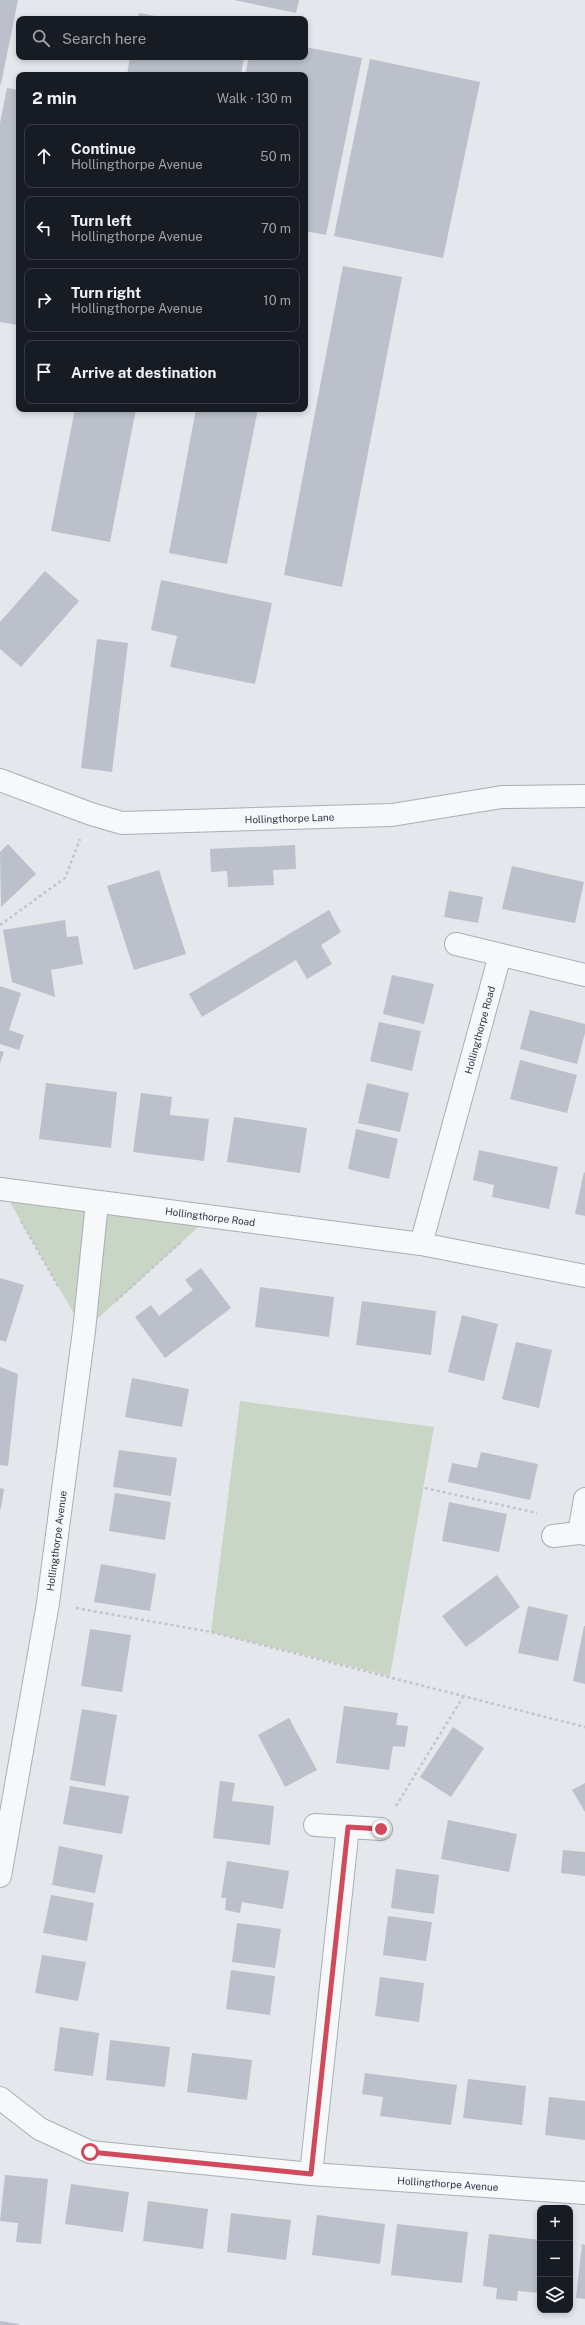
<!DOCTYPE html>
<meta charset="utf-8">
<style>
body{margin:0;font-family:"Public Sans",sans-serif;background:#242831;color:#f1f3f6}
.controls{position:absolute;right:12px;bottom:12px;display:grid;overflow:hidden;border-radius:8px;box-shadow:0 2px 6px #0003}
.controls button{width:36px;height:36px;display:grid;place-items:center;padding:0;border:0;border-bottom:1px solid #363941;background:#171b24;color:#f1f3f6;font:20px sans-serif}
.stop{position:absolute;width:12px;height:12px;margin:-9px;border:3px solid #d1495b;border-radius:50%;background:#fff}
.stop.end{background:#d1495b;border-color:#fff;box-shadow:0 1px 4px #0008}
.list{margin:0;padding:0;list-style:none}
h2{display:flex;justify-content:space-between;align-items:center;height:52px;margin:0;padding:0 16px;font-size:17px}
h2 small{font-size:13px;font-weight:400;color:#9ea1a6}
.list li{display:grid;grid-template-columns:26px 1fr auto;gap:12px;align-items:center;box-sizing:border-box;height:64px;margin:0 8px 8px;padding:0 8px;border:1px solid #363941;border-radius:8px}
.list b{display:block;font-size:15px;white-space:nowrap}
.list p{margin:0;font-size:13px;white-space:nowrap;color:#9ea1a6}
.list em{font-size:13px;font-style:normal;color:#9ea1a6}
.icon{flex:none;width:22px;height:22px;fill:none;stroke:currentColor;stroke-width:2;stroke-linecap:round;stroke-linejoin:round}
.map{position:relative;flex:none;width:585px;height:2325px;overflow:hidden}
.search{position:absolute;background:#171b24;box-shadow:0 2px 6px #0003;left:16px;top:16px;width:292px;height:44px;display:flex;align-items:center;gap:10px;box-sizing:border-box;padding:0 14px;border-radius:8px;color:#9ea1a6;font-size:15px}
.panel{position:absolute;background:#171b24;box-shadow:0 2px 6px #0003;left:16px;top:72px;width:292px;height:340px;border-radius:8px}
.map>svg:first-child{display:block}
</style>
<div class="map">
<svg width="585" height="2325" viewBox="0 0 585 2325">
<rect width="100%" height="100%" fill="#e4e7ec"/>
<g fill="#c9d6c5">
<path d="M 3,1190 L 208,1218 L 84,1331 Z"/>
<path d="M 240,1401 L 434,1427 L 390,1676 L 211,1632 Z"/>
</g>
<g fill="#bbc0ca">
<path d="M 0,0 L 18,0 L 1,84 L 0,84 Z"/>
<path d="M 234,0 L 299,0 L 296,13 Z"/>
<path d="M 139,13 L 166,18 L 166,19 L 138,19 Z"/>
<path d="M 305,47 L 362,58 L 326,235 L 305,231 L 305,75 L 245,75 L 249,57 L 305,57 Z"/>
<path d="M 130,57 L 244,57 L 241,75 L 127,75 Z"/>
<path d="M 370,59 L 480,82 L 443,258 L 334,236 Z"/>
<path d="M 7,88 L 19,90 L 19,325 L 0,322 L 0,123 Z"/>
<path d="M 343,266 L 402,277 L 342,587 L 284,575 Z"/>
<path d="M 75,409 L 136,409 L 110,542 L 51,531 Z"/>
<path d="M 196,409 L 258,409 L 227,564 L 169,553 Z"/>
<path d="M 45,571 L 79,601 L 21,667 L 0,649 L 0,622 Z"/>
<path d="M 161,580 L 272,603 L 255,684 L 170,667 L 177,636 L 151,630 Z"/>
<path d="M 97,639 L 128,643 L 112,772 L 81,768 Z"/>
<path d="M 8,844 L 36,874 L 1,907 L 0,852 Z"/>
<path d="M 295,845 L 296,869 L 273,870 L 274,885 L 228,887 L 227,871 L 211,872 L 210,849 Z"/>
<path d="M 512,866 L 584,882 L 575,923 L 502,909 Z"/>
<path d="M 159,870 L 186,954 L 134,970 L 107,886 Z"/>
<path d="M 449,891 L 483,897 L 478,923 L 444,917 Z"/>
<path d="M 329,910 L 341,932 L 321,945 L 332,964 L 307,979 L 296,960 L 202,1017 L 189,994 Z"/>
<path d="M 65,920 L 67,937 L 78,936 L 83,964 L 51,970 L 55,997 L 12,982 L 3,930 Z"/>
<path d="M 392,975 L 434,984 L 424,1024 L 383,1014 Z"/>
<path d="M 0,986 L 21,993 L 9,1030 L 24,1035 L 19,1050 L 0,1044 Z"/>
<path d="M 530,1010 L 585,1024 L 585,1033 L 577,1064 L 520,1049 Z"/>
<path d="M 379,1022 L 421,1031 L 412,1071 L 370,1061 Z"/>
<path d="M 0,1051 L 4,1052 L 0,1063 Z"/>
<path d="M 520,1060 L 577,1075 L 567,1113 L 510,1099 Z"/>
<path d="M 46,1083 L 117,1092 L 111,1148 L 39,1139 Z"/>
<path d="M 367,1083 L 409,1093 L 400,1132 L 358,1123 Z"/>
<path d="M 141,1093 L 172,1097 L 170,1115 L 209,1119 L 204,1161 L 133,1152 Z"/>
<path d="M 234,1117 L 307,1128 L 300,1173 L 227,1162 Z"/>
<path d="M 356,1129 L 398,1139 L 389,1179 L 348,1169 Z"/>
<path d="M 479,1150 L 558,1167 L 549,1209 L 492,1197 L 494,1185 L 473,1180 Z"/>
<path d="M 584,1172 L 585,1173 L 585,1216 L 575,1214 Z"/>
<path d="M 201,1268 L 231,1308 L 165,1358 L 135,1317 L 151,1305 L 159,1316 L 193,1290 L 185,1280 Z"/>
<path d="M 0,1278 L 24,1285 L 6,1342 L 0,1340 Z"/>
<path d="M 260,1287 L 334,1297 L 329,1337 L 255,1327 Z"/>
<path d="M 362,1301 L 436,1311 L 431,1355 L 356,1345 Z"/>
<path d="M 462,1315 L 498,1324 L 484,1381 L 448,1372 Z"/>
<path d="M 516,1342 L 552,1350 L 539,1408 L 502,1399 Z"/>
<path d="M 0,1367 L 18,1374 L 8,1466 L 0,1465 Z"/>
<path d="M 132,1378 L 189,1389 L 182,1427 L 125,1417 Z"/>
<path d="M 119,1450 L 177,1458 L 171,1496 L 113,1487 Z"/>
<path d="M 481,1452 L 538,1464 L 530,1500 L 448,1482 L 452,1463 L 477,1468 Z"/>
<path d="M 0,1488 L 4,1489 L 1,1509 L 0,1509 Z"/>
<path d="M 115,1493 L 171,1502 L 165,1540 L 109,1531 Z"/>
<path d="M 449,1502 L 507,1514 L 499,1552 L 442,1541 Z"/>
<path d="M 101,1564 L 156,1574 L 150,1611 L 94,1602 Z"/>
<path d="M 497,1575 L 520,1607 L 466,1647 L 442,1616 Z"/>
<path d="M 528,1606 L 568,1615 L 558,1661 L 518,1653 Z"/>
<path d="M 584,1626 L 585,1626 L 585,1684 L 573,1681 Z"/>
<path d="M 90,1629 L 131,1635 L 122,1692 L 81,1686 Z"/>
<path d="M 344,1706 L 398,1713 L 396,1725 L 408,1726 L 405,1747 L 393,1746 L 389,1770 L 336,1763 Z"/>
<path d="M 82,1709 L 117,1715 L 105,1786 L 70,1780 Z"/>
<path d="M 289,1718 L 317,1770 L 285,1787 L 258,1735 Z"/>
<path d="M 453,1727 L 484,1748 L 451,1797 L 420,1777 Z"/>
<path d="M 220,1781 L 235,1783 L 232,1801 L 274,1806 L 270,1845 L 213,1838 Z"/>
<path d="M 585,1783 L 585,1812 L 572,1790 Z"/>
<path d="M 70,1786 L 129,1796 L 122,1834 L 63,1824 Z"/>
<path d="M 448,1820 L 517,1834 L 509,1872 L 441,1859 Z"/>
<path d="M 59,1846 L 103,1855 L 95,1893 L 52,1885 Z"/>
<path d="M 563,1850 L 585,1852 L 585,1876 L 561,1873 Z"/>
<path d="M 227,1861 L 289,1871 L 283,1909 L 242,1902 L 240,1913 L 225,1910 L 226,1898 L 221,1898 Z"/>
<path d="M 396,1869 L 439,1875 L 434,1914 L 391,1908 Z"/>
<path d="M 51,1895 L 94,1903 L 87,1941 L 43,1933 Z"/>
<path d="M 388,1916 L 432,1922 L 426,1961 L 383,1955 Z"/>
<path d="M 237,1923 L 281,1929 L 275,1968 L 232,1962 Z"/>
<path d="M 42,1955 L 86,1962 L 78,2001 L 35,1993 Z"/>
<path d="M 231,1970 L 275,1976 L 270,2015 L 226,2009 Z"/>
<path d="M 380,1977 L 424,1983 L 419,2022 L 375,2016 Z"/>
<path d="M 60,2027 L 99,2033 L 93,2076 L 54,2071 Z"/>
<path d="M 110,2040 L 170,2047 L 165,2087 L 106,2080 Z"/>
<path d="M 192,2053 L 252,2060 L 247,2100 L 187,2092 Z"/>
<path d="M 365,2073 L 457,2085 L 451,2125 L 380,2116 L 383,2097 L 362,2094 Z"/>
<path d="M 468,2079 L 526,2086 L 522,2125 L 463,2118 Z"/>
<path d="M 549,2097 L 585,2101 L 585,2140 L 545,2135 Z"/>
<path d="M 5,2175 L 48,2179 L 41,2244 L 16,2242 L 18,2223 L 0,2221 Z"/>
<path d="M 71,2184 L 129,2192 L 123,2232 L 65,2224 Z"/>
<path d="M 148,2201 L 208,2209 L 203,2249 L 143,2241 Z"/>
<path d="M 231,2213 L 291,2220 L 286,2260 L 227,2252 Z"/>
<path d="M 317,2215 L 385,2224 L 380,2264 L 312,2255 Z"/>
<path d="M 397,2224 L 468,2232 L 462,2283 L 391,2275 Z"/>
<path d="M 489,2234 L 540,2240 L 540,2293 L 518,2291 L 517,2301 L 496,2299 L 497,2288 L 483,2286 Z"/>
<path d="M 582,2244 L 585,2245 L 585,2299 L 576,2298 Z"/>
<path d="M 0,2321 L 19,2324 L 19,2325 L 0,2325 Z"/>
</g>
<g fill="none" stroke-linecap="round" stroke-linejoin="round">
<g stroke="#a9aeb7" stroke-width="24">
<g id="street">
<path id="s1" d="M 0,780 L 91,814 L 122,823 L 392,815 L 502,797 L 585,796"/>
<path d="M 456,944 L 585,975"/>
<path id="s2" d="M 0,1189 L 421,1244 L 585,1276"/>
<path id="s3" d="M 421,1244 L 500,955"/>
<path d="M 579,1533 L 585,1499"/>
<path d="M 553,1536 L 579,1533 L 585,1534"/>
<path d="M 315,1825 L 381,1829"/>
<path id="s4" d="M 0,1876 L 48,1603 L 84,1331 L 97,1202"/>
<path id="s5" d="M 0,2098 L 40,2129 L 90,2152 L 311,2174 L 585,2193"/>
<path d="M 311,2174 L 348,1827"/>
</g>
</g>
<g stroke="#c2c5cb" stroke-width="2.5" stroke-dasharray="3 3" stroke-linecap="butt">
<path d="M 0,925 L 65,878 L 80,839"/>
<path d="M 21,1221 L 59,1288"/>
<path d="M 116,1301 L 182,1241"/>
<path d="M 425,1488 L 537,1513"/>
<path d="M 76,1608 L 211,1632 L 585,1727"/>
<path d="M 396,1806 L 463,1697"/>
</g>
<use href="#street" stroke="#f7f8fa" stroke-width="22"/>
</g>
<g fill="none" stroke-linecap="round" stroke-linejoin="round">
<path stroke="#d1495b" stroke-width="5" d="M 90,2152 L 311,2174 L 348,1827 L 381,1829"/>
</g>
<g text-anchor="middle" dominant-baseline="central" stroke-width="3" stroke-linejoin="round" paint-order="stroke">
<g font-size="10" fill="#2b3445" stroke="#f4f6f9">
<text stroke="none"><textPath href="#s1" startOffset="297">Hollingthorpe Lane</textPath></text>
<text stroke="none"><textPath href="#s3" startOffset="222">Hollingthorpe Road</textPath></text>
<text stroke="none"><textPath href="#s2" startOffset="212">Hollingthorpe Road</textPath></text>
<text stroke="none"><textPath href="#s4" startOffset="340">Hollingthorpe Avenue</textPath></text>
<text stroke="none"><textPath href="#s5" startOffset="465">Hollingthorpe Avenue</textPath></text>
</g>
</g>
</svg>
<div class="controls">
<button>+</button>
<button>−</button>
<button><svg class="icon" aria-label="layers" viewBox="0 0 24 24"><path d="M12 4l9 5-9 5-9-5zM3 14l9 5 9-5"/></svg></button>
</div>
<div class="stop" style="left:90px;top:2152px"></div>
<div class="stop end" style="left:381px;top:1829px"></div>
<div class="search"><svg class="icon" aria-label="search" viewBox="0 0 24 24"><circle cx="10" cy="10" r="6"/><path d="M15 15l6 6"/></svg>Search here</div>
<section class="panel">
<h2>2 min<small>Walk · 130 m</small></h2>
<ul class="list">
<li><svg class="icon" aria-label="ahead" viewBox="0 0 24 24"><path d="M12 20V5M6 11l6-6 6 6"/></svg><div><b>Continue</b><p>Hollingthorpe Avenue</p></div><em>50 m</em></li>
<li><svg class="icon" aria-label="left" viewBox="0 0 24 24"><path d="M17 20v-9H6M10 6l-5 5 5 5"/></svg><div><b>Turn left</b><p>Hollingthorpe Avenue</p></div><em>70 m</em></li>
<li><svg class="icon" aria-label="right" viewBox="0 0 24 24"><path d="M7 20v-9h11M14 6l5 5-5 5"/></svg><div><b>Turn right</b><p>Hollingthorpe Avenue</p></div><em>10 m</em></li>
<li><svg class="icon" aria-label="arrive" viewBox="0 0 24 24"><path d="M6 21V4h12l-3 4 3 4H6"/></svg><div><b>Arrive at destination</b></div></li>
</ul>
</section>
</div>
